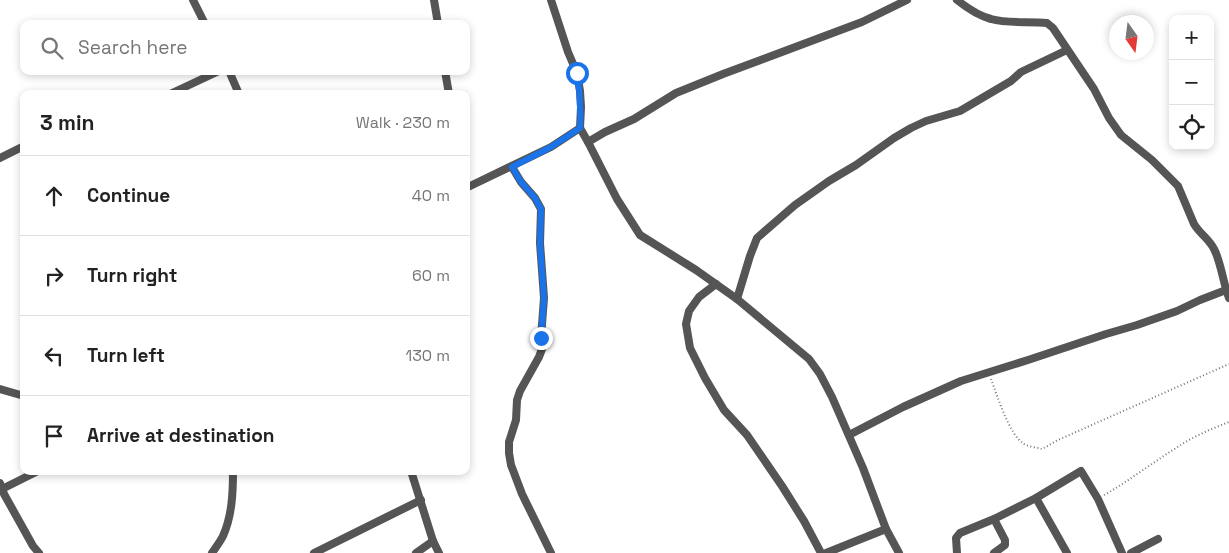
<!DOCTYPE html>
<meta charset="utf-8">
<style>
body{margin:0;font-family:"Space Grotesk",sans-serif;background:#f2f2f2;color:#222}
.controls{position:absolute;right:15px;top:15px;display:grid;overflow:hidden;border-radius:10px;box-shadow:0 2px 8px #0003}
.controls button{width:45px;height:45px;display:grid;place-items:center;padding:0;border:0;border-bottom:1px solid #e0e0e0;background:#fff;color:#222;font:25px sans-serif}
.compass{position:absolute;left:1109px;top:15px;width:45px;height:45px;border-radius:50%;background:#fff;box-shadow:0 2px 8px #0003;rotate:166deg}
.stop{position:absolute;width:15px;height:15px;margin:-11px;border:4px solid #1a73e8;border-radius:50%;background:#fff}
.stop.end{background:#1a73e8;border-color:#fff;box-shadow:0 1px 5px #0008}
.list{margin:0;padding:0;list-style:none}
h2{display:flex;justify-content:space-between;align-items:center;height:65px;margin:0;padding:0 20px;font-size:21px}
h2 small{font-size:16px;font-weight:400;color:#767676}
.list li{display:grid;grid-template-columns:32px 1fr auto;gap:15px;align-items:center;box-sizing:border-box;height:80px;padding:0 20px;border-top:1px solid #e0e0e0}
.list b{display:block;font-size:19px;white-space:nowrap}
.list em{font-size:16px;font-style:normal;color:#767676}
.icon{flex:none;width:28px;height:28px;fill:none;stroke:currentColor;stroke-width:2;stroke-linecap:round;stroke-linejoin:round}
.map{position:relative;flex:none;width:1229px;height:553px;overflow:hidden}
.search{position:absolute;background:#fff;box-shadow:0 2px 8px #0003;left:20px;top:20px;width:450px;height:55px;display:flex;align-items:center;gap:12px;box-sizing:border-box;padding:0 18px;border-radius:10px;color:#767676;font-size:19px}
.panel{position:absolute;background:#fff;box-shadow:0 2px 8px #0003;left:20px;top:90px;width:450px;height:385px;border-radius:10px}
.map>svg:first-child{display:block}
</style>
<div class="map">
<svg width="1229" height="553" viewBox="0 0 1229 553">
<rect width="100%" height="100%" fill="#fff"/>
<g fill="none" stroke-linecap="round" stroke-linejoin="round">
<g stroke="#777" stroke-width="2" stroke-dasharray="1 2.5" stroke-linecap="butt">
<path d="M 991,379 C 997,395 1009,434 1023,443 C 1027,447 1036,447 1042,449 L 1058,440 L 1229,364"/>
<path d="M 1104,495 C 1129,481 1152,463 1176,448 C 1192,437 1211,429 1229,422"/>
</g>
<g stroke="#555" stroke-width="8">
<path d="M 193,0 L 205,24"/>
<path d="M 434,0 L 438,24"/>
<path d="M 551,0 L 568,52 L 577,73 L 580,91 L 581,107 L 580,128 L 588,142 L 617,199 L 640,235 L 696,270 L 737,299 L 809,359 L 820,374 L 832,397 L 863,468 L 886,529 L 899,553"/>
<path d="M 957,0 C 967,8 979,16 991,19 C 1009,24 1029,21 1047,23 L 1053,28 L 1094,89 L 1109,118 L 1121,135 L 1152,160 L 1178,186 L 1194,224 C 1200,234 1209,239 1214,249 C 1221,262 1223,283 1229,298"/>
<path d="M 229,71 L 239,94"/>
<path d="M 445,71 L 449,94"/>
<path d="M 170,94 L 219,71"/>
<path d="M 588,142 L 605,132 L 634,119 L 676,93 L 723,74 L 862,22 L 907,0"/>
<path d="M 0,158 L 24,146"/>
<path d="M 512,167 L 521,182 L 535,198 L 541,209 L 540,243 L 544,298 L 541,338 L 542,349 L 539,357 L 520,391 L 517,400 L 516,420 L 509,442 L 509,453 L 511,465 L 522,494 L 551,553"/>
<path d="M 466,188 L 551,147 L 580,128"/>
<path d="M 716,284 L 699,297 L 689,311 L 686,324 L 690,348 L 705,378 L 724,410 L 747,435 L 782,486 L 804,521 L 821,553"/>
<path d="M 737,299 L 750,256 L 757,238 L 795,205 L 829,181 L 856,165 L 894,138 L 911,128 L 926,121 L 960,111 L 1011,81 L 1021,72 L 1067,50"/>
<path d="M 0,389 L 24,396"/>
<path d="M 849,435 L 903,407 L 961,381 L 1028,360 L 1106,334 L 1137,325 L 1177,311 L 1200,300 L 1226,290"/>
<path d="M 411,471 L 433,541 L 439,553"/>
<path d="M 0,483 L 4,494 L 33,546 L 39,553"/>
<path d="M 2,489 L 38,471"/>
<path d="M 1036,498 L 1067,553"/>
<path d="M 994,519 L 1005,540 L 1005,545 L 994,553"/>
<path d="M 212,553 C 216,547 220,542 223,536 C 232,516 233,493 233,471"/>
<path d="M 314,553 L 421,500"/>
<path d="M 416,553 L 433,541"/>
<path d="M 826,553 L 886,529"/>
<path d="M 957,553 L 956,538 L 960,533 L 994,519 L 1036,498 L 1081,471 L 1098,499 L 1122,553"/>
<path d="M 1131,553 L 1158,539"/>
</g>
</g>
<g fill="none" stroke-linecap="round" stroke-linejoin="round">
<path stroke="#1a73e8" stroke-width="6" d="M 541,338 L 544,298 L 540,244 L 541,209 L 535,198 L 521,182 L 512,167 L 551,147 L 580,128 C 581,109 580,92 577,73"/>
</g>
</svg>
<div class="controls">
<button>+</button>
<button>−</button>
<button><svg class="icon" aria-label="locate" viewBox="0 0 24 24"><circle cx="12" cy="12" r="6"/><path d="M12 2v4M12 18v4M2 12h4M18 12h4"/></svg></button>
</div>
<svg class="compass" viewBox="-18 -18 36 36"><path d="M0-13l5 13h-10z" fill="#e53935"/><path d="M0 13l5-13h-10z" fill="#767676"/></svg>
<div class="stop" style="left:577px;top:73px"></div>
<div class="stop end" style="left:541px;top:338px"></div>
<div class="search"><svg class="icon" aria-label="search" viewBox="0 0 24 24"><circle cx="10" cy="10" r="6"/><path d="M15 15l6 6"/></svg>Search here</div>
<section class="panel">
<h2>3 min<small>Walk · 230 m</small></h2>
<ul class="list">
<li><svg class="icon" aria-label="ahead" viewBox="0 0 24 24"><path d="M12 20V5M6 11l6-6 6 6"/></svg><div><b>Continue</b></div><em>40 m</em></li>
<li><svg class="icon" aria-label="right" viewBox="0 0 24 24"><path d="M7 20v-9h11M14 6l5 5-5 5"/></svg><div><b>Turn right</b></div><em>60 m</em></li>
<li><svg class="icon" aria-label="left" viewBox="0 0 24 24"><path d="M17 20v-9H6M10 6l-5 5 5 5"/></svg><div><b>Turn left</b></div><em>130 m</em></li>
<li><svg class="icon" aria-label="arrive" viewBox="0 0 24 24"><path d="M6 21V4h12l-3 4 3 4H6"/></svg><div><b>Arrive at destination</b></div></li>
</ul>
</section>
</div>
